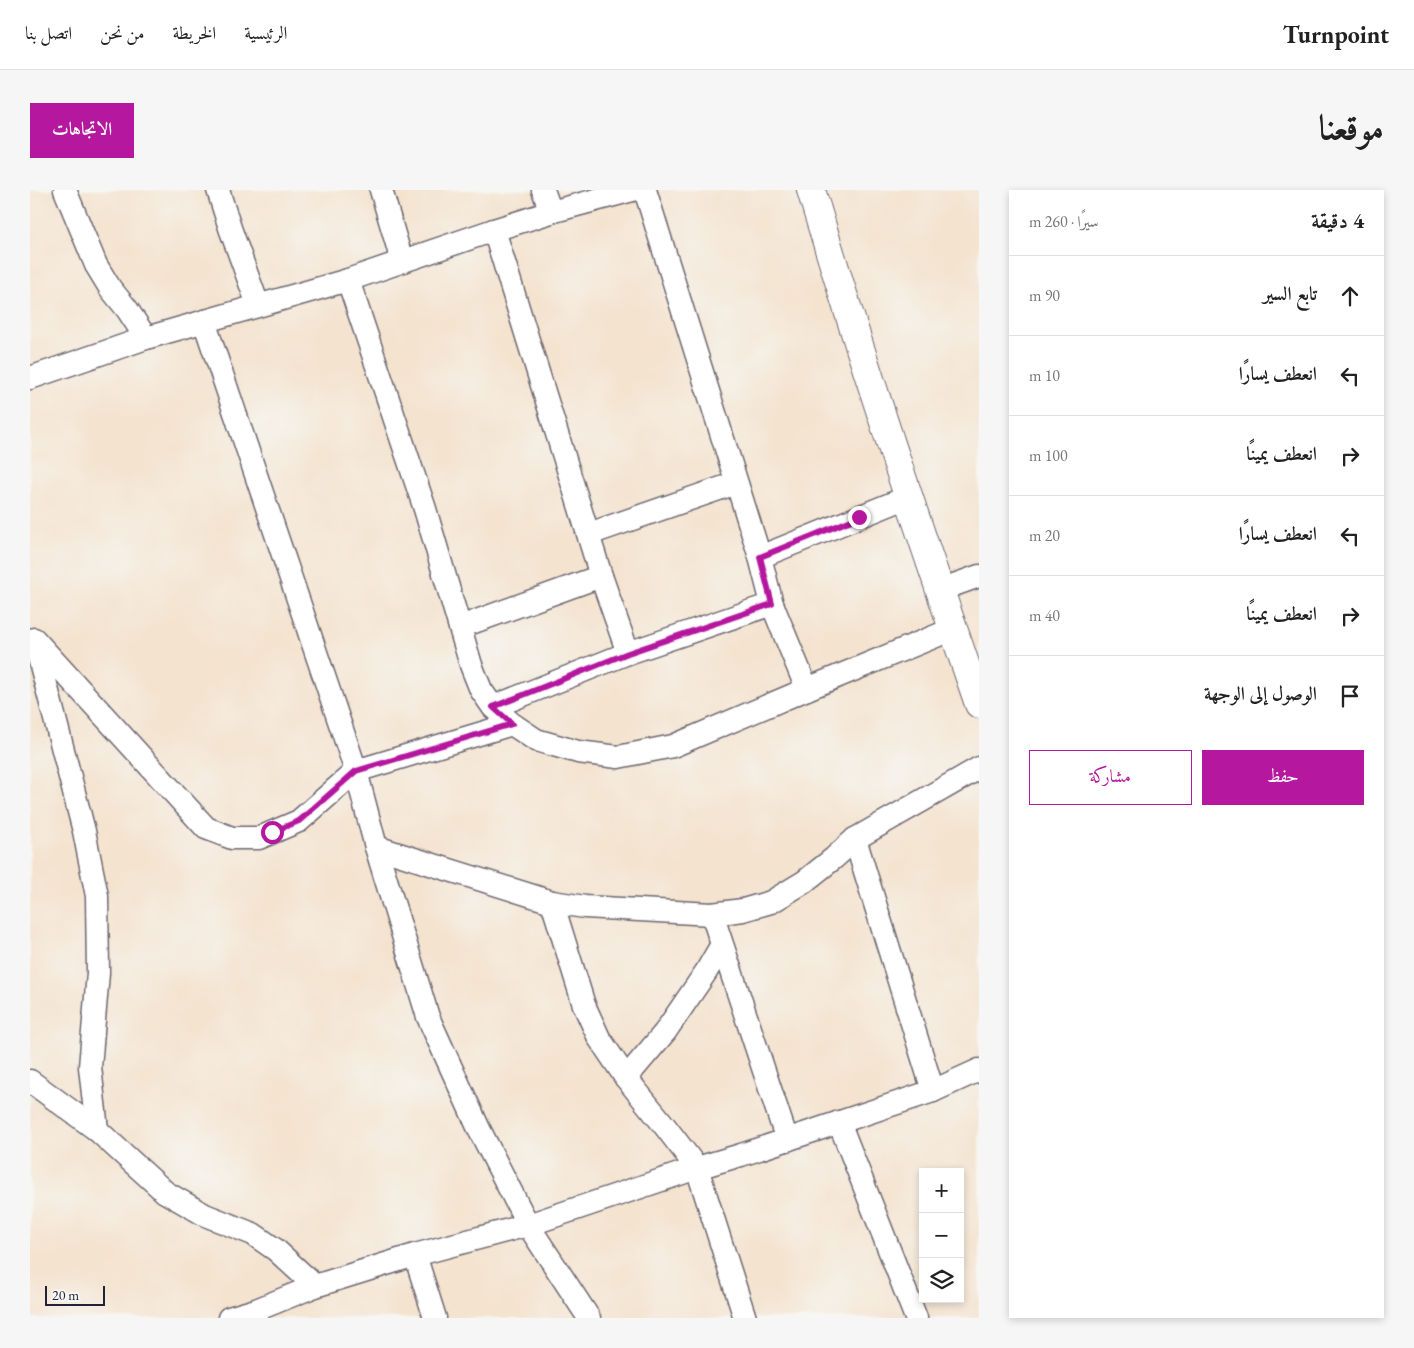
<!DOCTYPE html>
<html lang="ar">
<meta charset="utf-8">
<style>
body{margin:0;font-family:"EB Garamond",Amiri,serif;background:#f6f6f6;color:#222;direction:rtl}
.controls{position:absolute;right:15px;bottom:15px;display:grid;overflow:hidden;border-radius:0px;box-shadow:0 2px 8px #0003}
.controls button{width:45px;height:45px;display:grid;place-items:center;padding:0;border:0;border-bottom:1px solid #e0e0e0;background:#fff;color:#222;font:25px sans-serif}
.scale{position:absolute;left:15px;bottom:12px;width:60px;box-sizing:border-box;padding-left:5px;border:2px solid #22223b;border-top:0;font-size:14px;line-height:18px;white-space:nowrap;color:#22223b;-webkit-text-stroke:4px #f6f6f2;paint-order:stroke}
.stop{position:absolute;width:15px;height:15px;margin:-11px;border:4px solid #b5179e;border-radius:50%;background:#fff}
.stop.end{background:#b5179e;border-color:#fff;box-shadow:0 1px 5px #0008}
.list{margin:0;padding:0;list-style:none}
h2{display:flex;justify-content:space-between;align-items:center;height:65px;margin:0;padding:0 20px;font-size:21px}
h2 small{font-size:16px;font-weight:400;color:#767676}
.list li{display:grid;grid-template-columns:32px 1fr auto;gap:15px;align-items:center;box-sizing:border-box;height:80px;padding:0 20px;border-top:1px solid #e0e0e0}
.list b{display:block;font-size:19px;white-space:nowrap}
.list em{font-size:16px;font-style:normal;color:#767676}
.actions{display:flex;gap:10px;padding:15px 20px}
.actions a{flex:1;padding:11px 0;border:1px solid #b5179e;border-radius:0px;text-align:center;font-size:18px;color:#b5179e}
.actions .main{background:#b5179e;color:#fff}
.icon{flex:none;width:28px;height:28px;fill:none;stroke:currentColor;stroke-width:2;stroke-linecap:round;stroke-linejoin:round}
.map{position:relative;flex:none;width:949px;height:1128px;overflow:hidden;direction:ltr;border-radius:0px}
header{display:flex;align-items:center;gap:30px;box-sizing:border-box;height:70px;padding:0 25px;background:#fff;border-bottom:1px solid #e0e0e0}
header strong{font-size:24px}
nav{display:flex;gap:28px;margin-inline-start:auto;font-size:18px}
.intro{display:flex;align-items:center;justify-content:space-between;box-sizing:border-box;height:120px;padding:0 30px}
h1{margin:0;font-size:35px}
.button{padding:12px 22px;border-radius:0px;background:#b5179e;color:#fff;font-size:18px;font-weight:700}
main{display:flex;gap:30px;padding:0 30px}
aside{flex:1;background:#fff;border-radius:0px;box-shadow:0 2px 8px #0003}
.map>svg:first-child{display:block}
</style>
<header>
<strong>Turnpoint</strong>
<nav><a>الرئيسية</a><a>الخريطة</a><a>من نحن</a><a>اتصل بنا</a></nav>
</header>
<div class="intro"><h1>موقعنا</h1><a class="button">الاتجاهات</a></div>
<main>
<aside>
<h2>4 دقيقة<small>سيرًا · 260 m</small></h2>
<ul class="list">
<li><svg class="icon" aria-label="ahead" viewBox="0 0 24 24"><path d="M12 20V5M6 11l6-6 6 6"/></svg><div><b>تابع السير</b></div><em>90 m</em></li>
<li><svg class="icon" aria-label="left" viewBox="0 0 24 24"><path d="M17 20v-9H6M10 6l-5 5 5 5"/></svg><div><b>انعطف يسارًا</b></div><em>10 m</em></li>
<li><svg class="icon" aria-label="right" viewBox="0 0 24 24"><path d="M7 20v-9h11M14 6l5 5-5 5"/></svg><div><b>انعطف يمينًا</b></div><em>100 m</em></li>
<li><svg class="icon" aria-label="left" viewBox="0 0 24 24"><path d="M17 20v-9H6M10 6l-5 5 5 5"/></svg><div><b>انعطف يسارًا</b></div><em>20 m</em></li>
<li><svg class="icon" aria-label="right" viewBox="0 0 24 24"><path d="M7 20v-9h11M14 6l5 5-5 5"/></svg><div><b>انعطف يمينًا</b></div><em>40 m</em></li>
<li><svg class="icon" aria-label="arrive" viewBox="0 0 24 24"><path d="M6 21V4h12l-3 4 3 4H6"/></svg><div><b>الوصول إلى الوجهة</b></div></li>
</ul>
<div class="actions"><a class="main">حفظ</a><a>مشاركة</a></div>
</aside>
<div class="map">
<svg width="949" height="1128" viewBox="0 0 949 1128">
<rect width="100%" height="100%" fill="#f6f6f2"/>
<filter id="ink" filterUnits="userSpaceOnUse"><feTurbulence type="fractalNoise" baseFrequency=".02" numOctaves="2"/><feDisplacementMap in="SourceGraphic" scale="10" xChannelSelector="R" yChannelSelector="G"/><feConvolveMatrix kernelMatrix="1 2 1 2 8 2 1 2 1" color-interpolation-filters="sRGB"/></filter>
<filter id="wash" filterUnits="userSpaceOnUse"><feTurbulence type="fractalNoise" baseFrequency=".0096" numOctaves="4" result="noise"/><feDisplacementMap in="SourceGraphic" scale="20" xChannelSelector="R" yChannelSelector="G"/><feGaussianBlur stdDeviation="1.12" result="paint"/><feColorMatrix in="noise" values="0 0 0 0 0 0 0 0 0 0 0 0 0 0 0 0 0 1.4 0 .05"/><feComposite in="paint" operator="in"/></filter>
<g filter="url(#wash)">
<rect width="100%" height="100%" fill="#f4e3cf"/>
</g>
<g filter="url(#ink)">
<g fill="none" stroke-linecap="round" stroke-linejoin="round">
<g stroke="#6c666f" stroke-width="25">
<g id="street">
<path d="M 35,0 L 66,75 L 80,98 L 97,119 L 116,148"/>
<path d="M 188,0 L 200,38 L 228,115"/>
<path d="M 351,0 L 372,71"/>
<path d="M 513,0 L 521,22"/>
<path d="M 615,0 L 730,367 L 742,414 L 777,499"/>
<path d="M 464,40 L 571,386 L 598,463"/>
<path d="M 318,90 L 395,319 L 441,475 L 451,500 L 463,517 L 482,534 L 506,550 L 548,562 L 588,567 L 643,556 L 777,499 L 923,439"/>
<path d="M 174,131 L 326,581 L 346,657 L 398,827 L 449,939 L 498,1035 L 559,1128"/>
<path d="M 0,188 L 116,148 L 318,90 L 464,40 L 521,22 L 603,0"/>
<path d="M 559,344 L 706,293"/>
<path d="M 730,367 L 878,307"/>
<path d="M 910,400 L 949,386"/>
<path d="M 430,437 L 571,386"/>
<path d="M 4,449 L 176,638 L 202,648 L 229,648 L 269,631 L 326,581 L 482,534"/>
<path d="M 5,452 L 54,641 L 67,706 L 68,783 L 60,877 L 67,940"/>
<path d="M 463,517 L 598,463 L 742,414"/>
<path d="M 825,649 L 903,901"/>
<path d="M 346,657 L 522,712 L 555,717 L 682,724 L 713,720 L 741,712 L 774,692 L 804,668 L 825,649 L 949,578"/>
<path d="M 522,712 L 554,815 L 569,848 L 596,888 L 634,935 L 667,978 L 715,1128"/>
<path d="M 682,724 L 757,950"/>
<path d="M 596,888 L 635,842 L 676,782 L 691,756"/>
<path d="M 0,891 L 67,940 L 135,1002 L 175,1025 L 223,1044 L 246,1060 L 285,1096"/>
<path d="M 809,932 L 886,1128"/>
<path d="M 385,1065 L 405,1128"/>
<path d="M 199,1128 L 226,1120 L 285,1096 L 385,1065 L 498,1035 L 667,978 L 711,965 L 903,901 L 949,880"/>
</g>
</g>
<g stroke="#6c666f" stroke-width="30">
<path id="secondary" d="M 781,0 C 833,173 890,344 949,514"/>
</g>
<use href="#street" stroke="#fff" stroke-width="22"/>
<use href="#secondary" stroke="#fff" stroke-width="28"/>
</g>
</g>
<g fill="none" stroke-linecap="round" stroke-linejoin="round" filter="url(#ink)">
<path stroke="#b5179e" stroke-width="6" d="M 242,642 L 269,631 L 326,581 L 482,534 L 463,517 L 598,463 L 742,414 L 730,367 L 829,327"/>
</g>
</svg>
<div class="controls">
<button>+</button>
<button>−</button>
<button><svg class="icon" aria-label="layers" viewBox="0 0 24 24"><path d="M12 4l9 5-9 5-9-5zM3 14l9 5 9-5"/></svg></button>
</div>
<div class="scale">20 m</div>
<div class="stop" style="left:242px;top:642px"></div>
<div class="stop end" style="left:829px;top:327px"></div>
</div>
</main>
